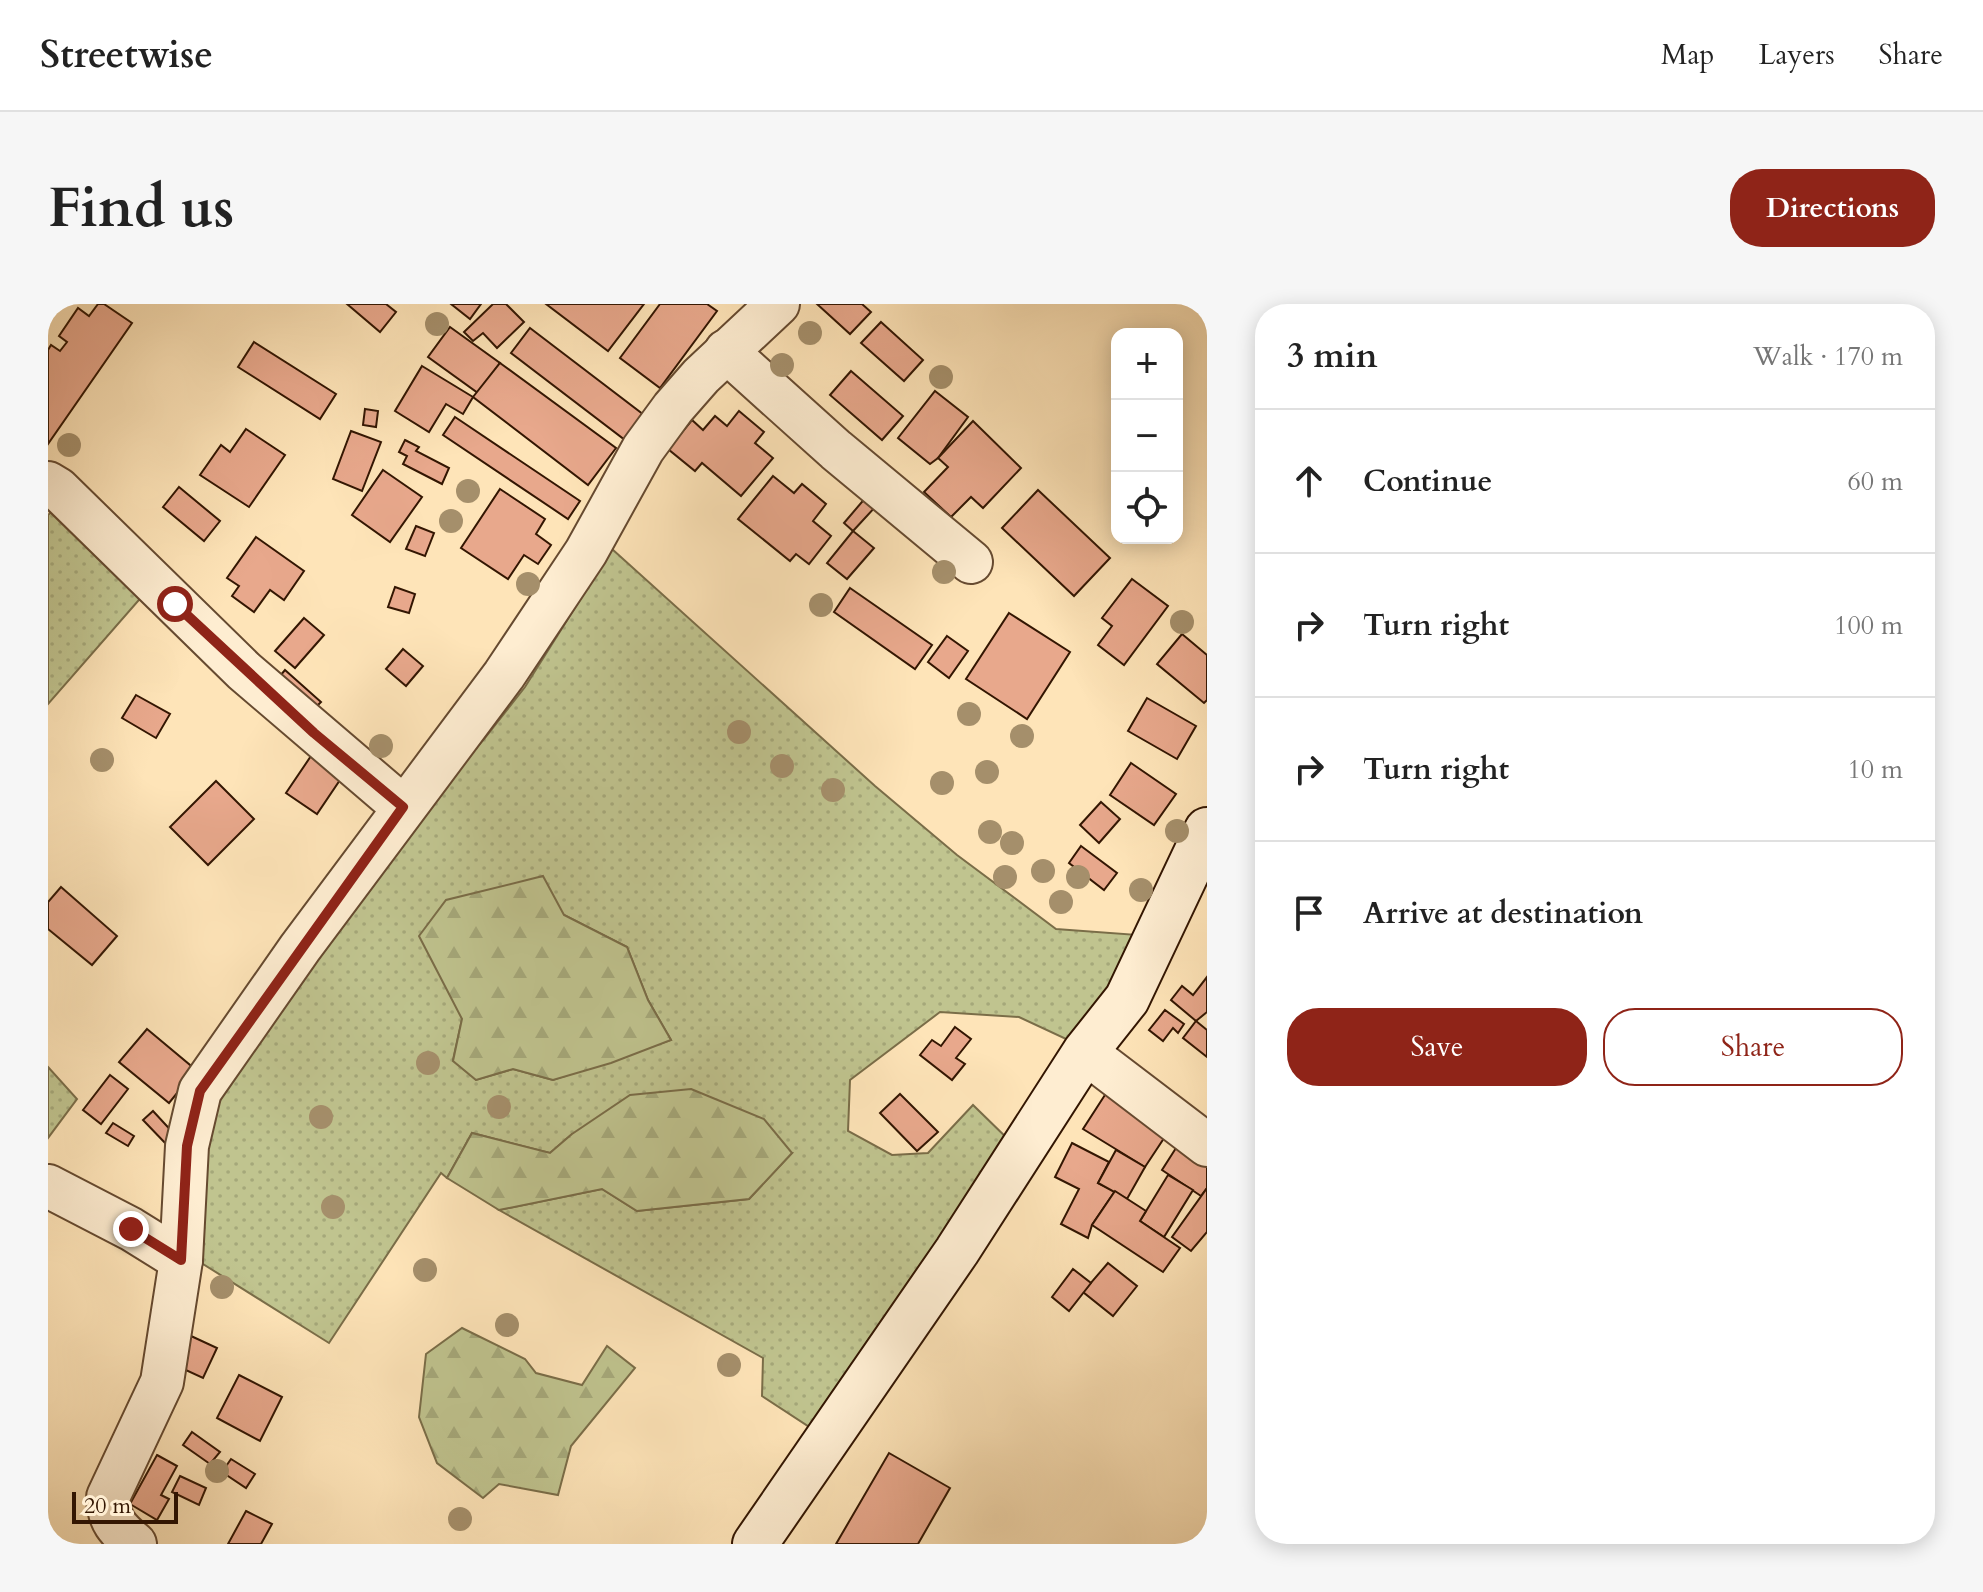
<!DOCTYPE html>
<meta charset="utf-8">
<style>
body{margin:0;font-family:Cardo,serif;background:#f6f6f6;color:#222}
.controls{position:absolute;right:24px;top:24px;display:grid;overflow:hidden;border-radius:16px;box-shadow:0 4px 20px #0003}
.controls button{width:72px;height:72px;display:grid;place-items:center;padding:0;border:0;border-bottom:2px solid #e0e0e0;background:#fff;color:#222;font:40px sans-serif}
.scale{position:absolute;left:24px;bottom:20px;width:106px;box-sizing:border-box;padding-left:8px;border:4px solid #331602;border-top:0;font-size:22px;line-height:28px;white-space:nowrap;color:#331602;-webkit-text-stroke:6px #feedd1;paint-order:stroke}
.stop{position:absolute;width:24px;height:24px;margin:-18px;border:6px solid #8f2418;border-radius:50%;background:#fff}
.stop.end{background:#8f2418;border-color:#fff;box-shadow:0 2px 8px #0008}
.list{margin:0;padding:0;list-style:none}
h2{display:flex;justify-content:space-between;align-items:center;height:104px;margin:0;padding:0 32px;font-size:34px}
h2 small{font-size:26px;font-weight:400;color:#767676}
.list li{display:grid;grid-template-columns:52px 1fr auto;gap:24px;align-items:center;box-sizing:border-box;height:144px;padding:0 32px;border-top:2px solid #e0e0e0}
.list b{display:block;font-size:30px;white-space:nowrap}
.list em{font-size:26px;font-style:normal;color:#767676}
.actions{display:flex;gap:16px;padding:24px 32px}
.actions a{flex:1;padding:18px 0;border:2px solid #8f2418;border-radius:32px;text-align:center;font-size:28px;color:#8f2418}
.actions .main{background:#8f2418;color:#fff}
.icon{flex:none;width:44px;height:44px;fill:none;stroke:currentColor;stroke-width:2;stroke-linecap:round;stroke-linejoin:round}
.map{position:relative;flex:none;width:1159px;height:1240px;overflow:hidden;border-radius:32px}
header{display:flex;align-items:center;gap:48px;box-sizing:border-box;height:112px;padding:0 40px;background:#fff;border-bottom:2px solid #e0e0e0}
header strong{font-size:38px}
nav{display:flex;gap:44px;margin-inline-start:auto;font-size:28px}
.intro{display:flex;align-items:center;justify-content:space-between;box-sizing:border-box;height:192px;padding:0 48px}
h1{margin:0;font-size:56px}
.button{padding:20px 36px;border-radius:32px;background:#8f2418;color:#fff;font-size:28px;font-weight:700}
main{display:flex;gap:48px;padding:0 48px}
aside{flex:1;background:#fff;border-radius:32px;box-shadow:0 4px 20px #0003}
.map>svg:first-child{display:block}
</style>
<header>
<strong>Streetwise</strong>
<nav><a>Map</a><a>Layers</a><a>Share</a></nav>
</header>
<div class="intro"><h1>Find us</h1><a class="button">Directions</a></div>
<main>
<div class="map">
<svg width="1159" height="1240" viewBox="0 0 1159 1240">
<defs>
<pattern id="grass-dots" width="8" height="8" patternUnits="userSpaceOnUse" patternTransform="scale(2)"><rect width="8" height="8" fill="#c0c48f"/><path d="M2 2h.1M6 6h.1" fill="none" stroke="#a5a87a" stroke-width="1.8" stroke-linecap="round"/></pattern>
<pattern id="forest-firs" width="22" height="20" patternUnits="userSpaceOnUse" patternTransform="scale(2)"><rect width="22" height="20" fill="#c0c48f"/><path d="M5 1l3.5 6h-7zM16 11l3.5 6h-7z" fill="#a5a87a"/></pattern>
</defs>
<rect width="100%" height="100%" fill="#fee4b8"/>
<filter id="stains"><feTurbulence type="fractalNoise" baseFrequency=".0025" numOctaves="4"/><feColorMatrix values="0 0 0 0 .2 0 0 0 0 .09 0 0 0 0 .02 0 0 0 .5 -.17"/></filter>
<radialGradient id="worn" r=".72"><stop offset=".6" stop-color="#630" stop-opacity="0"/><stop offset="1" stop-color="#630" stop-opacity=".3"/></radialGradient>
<g fill="url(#grass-dots)" stroke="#7a6d48" stroke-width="2" fill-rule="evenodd">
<path d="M 12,200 L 97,289 L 0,400 L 0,211 Z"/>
<path d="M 564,245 L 827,482 L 909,551 L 1008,625 L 1104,632 L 1033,742 L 971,713 L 892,708 L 802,776 L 800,827 L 844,851 L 880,849 L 925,801 L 968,843 L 908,934 L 822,1033 L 763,1124 L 714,1092 L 715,1054 L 451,906 L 554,885 L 589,907 L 701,895 L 744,849 L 524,830 L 502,849 L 424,829 L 399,874 L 393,869 L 281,1039 L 147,955 L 164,793 L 362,518 L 436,435 L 477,383 ZM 516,611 L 579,643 L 600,696 L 623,736 L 505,776 L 465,765 L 428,776 L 405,756 L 414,715 Z"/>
<path d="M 0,763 L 29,795 L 0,834 Z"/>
</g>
<g fill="url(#forest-firs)" stroke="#7a6d48" stroke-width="2">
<path d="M 495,572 L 516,611 L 579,643 L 600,696 L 623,736 L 563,759 L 505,776 L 465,765 L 428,776 L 405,757 L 414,715 L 371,632 L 398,596 Z"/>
<path d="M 643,785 L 716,815 L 744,849 L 701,895 L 589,907 L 554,885 L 451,906 L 399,874 L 424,829 L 502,849 L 524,830 L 582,791 Z"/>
<path d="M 414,1024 L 477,1055 L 488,1069 L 534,1081 L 559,1042 L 587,1064 L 523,1142 L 510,1191 L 451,1180 L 435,1194 L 389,1159 L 371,1113 L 378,1050 Z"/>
</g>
<g fill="#e8a88c" stroke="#331602" stroke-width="2">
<path d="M 50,0 L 56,0 L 84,19 L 0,140 L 0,46 L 3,41 L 12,47 L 19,38 L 11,32 L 30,4 L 41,12 Z"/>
<path d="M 299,0 L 338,0 L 348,8 L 332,28 Z"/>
<path d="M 403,0 L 433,0 L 422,15 Z"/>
<path d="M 445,0 L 458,0 L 476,18 L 449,44 L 435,29 L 425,37 L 416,28 Z"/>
<path d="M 498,0 L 596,0 L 560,47 Z"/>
<path d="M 612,0 L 659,0 L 669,7 L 612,84 L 572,54 Z"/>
<path d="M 769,0 L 814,0 L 823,8 L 802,30 Z"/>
<path d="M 833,18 L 875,56 L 856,77 L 813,39 Z"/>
<path d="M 402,23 L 452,59 L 430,89 L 380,53 Z"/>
<path d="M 482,24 L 596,111 L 577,136 L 463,49 Z"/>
<path d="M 206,38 L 288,90 L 272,115 L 190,63 Z"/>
<path d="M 452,59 L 568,144 L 540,181 L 425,93 Z"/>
<path d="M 374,62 L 425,93 L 415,110 L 398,100 L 381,128 L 347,107 Z"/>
<path d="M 803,67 L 855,112 L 834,136 L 782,91 Z"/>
<path d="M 887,87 L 920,113 L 890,154 L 882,160 L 850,134 Z"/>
<path d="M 317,105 L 330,107 L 328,123 L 315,121 Z"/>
<path d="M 691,107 L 716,128 L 707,139 L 725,154 L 693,192 L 654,159 L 647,167 L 620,145 L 644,116 L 655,126 L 667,112 L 679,122 Z"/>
<path d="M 407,113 L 532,197 L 520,215 L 395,131 Z"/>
<path d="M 925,117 L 973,164 L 935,204 L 923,193 L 903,213 L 876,188 L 900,163 L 890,154 Z"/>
<path d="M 198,125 L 237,151 L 201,203 L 152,171 L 173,141 L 182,148 Z"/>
<path d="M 303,127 L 333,138 L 314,187 L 285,175 Z"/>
<path d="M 357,136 L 371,143 L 368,147 L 401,164 L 394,180 L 355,160 L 359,152 L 351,148 Z"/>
<path d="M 335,166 L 374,193 L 342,238 L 304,211 Z"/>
<path d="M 725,172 L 746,189 L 754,180 L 778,200 L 765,217 L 783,232 L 761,260 L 748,250 L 742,257 L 690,215 Z"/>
<path d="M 131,183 L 172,217 L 156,237 L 115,203 Z"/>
<path d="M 452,185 L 497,215 L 488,230 L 503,241 L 490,260 L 476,251 L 460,275 L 413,244 Z"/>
<path d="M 990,186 L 1062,254 L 1026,292 L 954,224 Z"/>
<path d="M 819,192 L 829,201 L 805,227 L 796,219 Z"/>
<path d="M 368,222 L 386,229 L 377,252 L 358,245 Z"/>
<path d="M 805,227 L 826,244 L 799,275 L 779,259 Z"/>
<path d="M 208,233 L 256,267 L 236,296 L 222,286 L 206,308 L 184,292 L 191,282 L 179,274 Z"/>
<path d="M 1084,275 L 1120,302 L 1076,361 L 1050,341 L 1064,322 L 1054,314 Z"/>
<path d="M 347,283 L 367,290 L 361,309 L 340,303 Z"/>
<path d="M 802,284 L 884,341 L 867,365 L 786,308 Z"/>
<path d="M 961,309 L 1022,348 L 979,415 L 918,375 Z"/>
<path d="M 256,314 L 276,331 L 247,364 L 227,347 Z"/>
<path d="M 1134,330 L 1159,351 L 1159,396 L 1156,399 L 1109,360 Z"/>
<path d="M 899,332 L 920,347 L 901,374 L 880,358 Z"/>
<path d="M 355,345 L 375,362 L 358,382 L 338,365 Z"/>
<path d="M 237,366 L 273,398 L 261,410 L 226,379 Z"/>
<path d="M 88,391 L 122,410 L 108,434 L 74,414 Z"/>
<path d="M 1099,394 L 1148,422 L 1129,455 L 1080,427 Z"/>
<path d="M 265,449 L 296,470 L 269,510 L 238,489 Z"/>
<path d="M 1083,459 L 1128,490 L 1106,521 L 1062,491 Z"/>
<path d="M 168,477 L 206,515 L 160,561 L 122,523 Z"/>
<path d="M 1053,498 L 1072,515 L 1051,539 L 1032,521 Z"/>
<path d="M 1033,542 L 1069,569 L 1056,586 L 1021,559 Z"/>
<path d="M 13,583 L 69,632 L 44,661 L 0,625 L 0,598 Z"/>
<path d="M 1159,673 L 1159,708 L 1148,717 L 1123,696 L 1134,682 L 1145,691 Z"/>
<path d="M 1117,706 L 1136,720 L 1130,729 L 1125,724 L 1115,737 L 1101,726 Z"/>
<path d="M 1148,717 L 1159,726 L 1159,753 L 1135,734 Z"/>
<path d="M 907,723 L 923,735 L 908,754 L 917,760 L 904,776 L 872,751 L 884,736 L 893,742 Z"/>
<path d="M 99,725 L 148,766 L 121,799 L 71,758 Z"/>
<path d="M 62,771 L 80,785 L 53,820 L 35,806 Z"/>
<path d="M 1064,780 L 1126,819 L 1097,863 L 1035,825 Z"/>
<path d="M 852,790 L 890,828 L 869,847 L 832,809 Z"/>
<path d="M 105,807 L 129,833 L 120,842 L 95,816 Z"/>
<path d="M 65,819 L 86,832 L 80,842 L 58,829 Z"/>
<path d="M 1135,833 L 1159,848 L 1159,884 L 1153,892 L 1114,866 Z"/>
<path d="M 1024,839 L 1061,858 L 1050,879 L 1067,887 L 1044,921 L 1040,934 L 1013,920 L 1031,885 L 1007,873 Z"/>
<path d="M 1068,846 L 1097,863 L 1079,895 L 1050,879 Z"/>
<path d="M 1120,871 L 1145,886 L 1116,933 L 1092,917 Z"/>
<path d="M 1159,884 L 1159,928 L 1143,947 L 1124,933 Z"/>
<path d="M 1067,887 L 1098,907 L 1092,917 L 1132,944 L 1115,968 L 1044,921 Z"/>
<path d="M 1060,959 L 1089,982 L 1065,1012 L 1035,988 Z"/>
<path d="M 1025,965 L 1043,979 L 1021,1007 L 1004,993 Z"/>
<path d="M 143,1032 L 169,1044 L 155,1074 L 129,1062 Z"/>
<path d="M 191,1071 L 234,1093 L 212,1137 L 169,1114 Z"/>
<path d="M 144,1128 L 172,1148 L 162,1160 L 135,1141 Z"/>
<path d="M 841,1149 L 902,1184 L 870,1240 L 788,1240 Z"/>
<path d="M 109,1151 L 129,1162 L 113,1191 L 121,1195 L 109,1216 L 82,1200 Z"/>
<path d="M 183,1155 L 207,1170 L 198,1184 L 174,1168 Z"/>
<path d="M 132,1172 L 158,1184 L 151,1201 L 124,1188 Z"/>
<path d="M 198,1207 L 224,1220 L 213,1240 L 180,1240 Z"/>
</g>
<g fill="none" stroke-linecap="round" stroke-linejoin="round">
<g stroke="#664a30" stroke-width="46">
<g id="street">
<path d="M 678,47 L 788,146 L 923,258"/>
<path d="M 0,179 L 10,185 L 196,367 L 355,503"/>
<path d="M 1037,748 L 1159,841"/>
<path d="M 0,882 L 83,925 L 133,956"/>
<path d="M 87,1240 C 70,1226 60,1216 60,1193 L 114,1078 L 133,956 L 139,842 L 152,787 L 252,644 L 456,371 L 538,248 L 595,145 L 625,104 L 653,72 L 730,0"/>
</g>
</g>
<g stroke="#331602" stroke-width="48">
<path id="secondary" d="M 707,1240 L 909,947 L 1037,748 L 1079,695 L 1159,526"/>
</g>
<use href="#street" stroke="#feedd1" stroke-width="42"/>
<use href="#secondary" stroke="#feedd1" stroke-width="44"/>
</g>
<g fill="#a58f6b">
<circle cx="389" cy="20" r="12"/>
<circle cx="762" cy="29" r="12"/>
<circle cx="734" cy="61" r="12"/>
<circle cx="893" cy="73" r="12"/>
<circle cx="21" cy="141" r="12"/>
<circle cx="420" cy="187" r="12"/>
<circle cx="403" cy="217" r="12"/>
<circle cx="896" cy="268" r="12"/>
<circle cx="480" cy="280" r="12"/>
<circle cx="773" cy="301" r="12"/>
<circle cx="1134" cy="318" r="12"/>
<circle cx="921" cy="410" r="12"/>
<circle cx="691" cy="428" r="12"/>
<circle cx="974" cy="432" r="12"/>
<circle cx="333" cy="442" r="12"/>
<circle cx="54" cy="456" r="12"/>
<circle cx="734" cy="462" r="12"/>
<circle cx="939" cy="468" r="12"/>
<circle cx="894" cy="479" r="12"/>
<circle cx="785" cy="486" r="12"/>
<circle cx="1129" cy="527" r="12"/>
<circle cx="942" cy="528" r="12"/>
<circle cx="964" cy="539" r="12"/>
<circle cx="995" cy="567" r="12"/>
<circle cx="957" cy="573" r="12"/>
<circle cx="1030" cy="573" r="12"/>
<circle cx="1093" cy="586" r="12"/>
<circle cx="1013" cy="598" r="12"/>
<circle cx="380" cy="759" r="12"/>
<circle cx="451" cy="803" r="12"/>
<circle cx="273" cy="813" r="12"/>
<circle cx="285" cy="903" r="12"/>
<circle cx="377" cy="966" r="12"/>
<circle cx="174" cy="983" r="12"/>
<circle cx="459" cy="1021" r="12"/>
<circle cx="681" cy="1061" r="12"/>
<circle cx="169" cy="1167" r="12"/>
<circle cx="412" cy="1215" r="12"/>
</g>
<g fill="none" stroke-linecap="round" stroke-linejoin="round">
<path stroke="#8f2418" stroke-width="10" d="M 83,925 L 133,956 L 139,842 L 152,787 L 355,503 L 266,429 L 127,300"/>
</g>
<rect width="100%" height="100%" filter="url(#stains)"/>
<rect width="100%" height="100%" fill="url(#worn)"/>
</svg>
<div class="controls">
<button>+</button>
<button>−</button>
<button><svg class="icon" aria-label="locate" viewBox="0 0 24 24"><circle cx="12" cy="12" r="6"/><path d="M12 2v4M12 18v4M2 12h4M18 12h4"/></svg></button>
</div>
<div class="scale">20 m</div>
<div class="stop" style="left:127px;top:300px"></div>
<div class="stop end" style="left:83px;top:925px"></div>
</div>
<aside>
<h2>3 min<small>Walk · 170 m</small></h2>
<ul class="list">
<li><svg class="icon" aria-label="ahead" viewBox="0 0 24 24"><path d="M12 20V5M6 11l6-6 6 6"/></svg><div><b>Continue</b></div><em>60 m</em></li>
<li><svg class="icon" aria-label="right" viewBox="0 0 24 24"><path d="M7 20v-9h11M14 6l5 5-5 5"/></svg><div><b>Turn right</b></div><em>100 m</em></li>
<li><svg class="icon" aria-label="right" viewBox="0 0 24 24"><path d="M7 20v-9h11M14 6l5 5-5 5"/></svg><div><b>Turn right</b></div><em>10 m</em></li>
<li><svg class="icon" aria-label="arrive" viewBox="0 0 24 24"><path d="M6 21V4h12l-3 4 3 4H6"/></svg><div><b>Arrive at destination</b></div></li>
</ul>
<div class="actions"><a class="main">Save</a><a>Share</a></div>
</aside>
</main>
